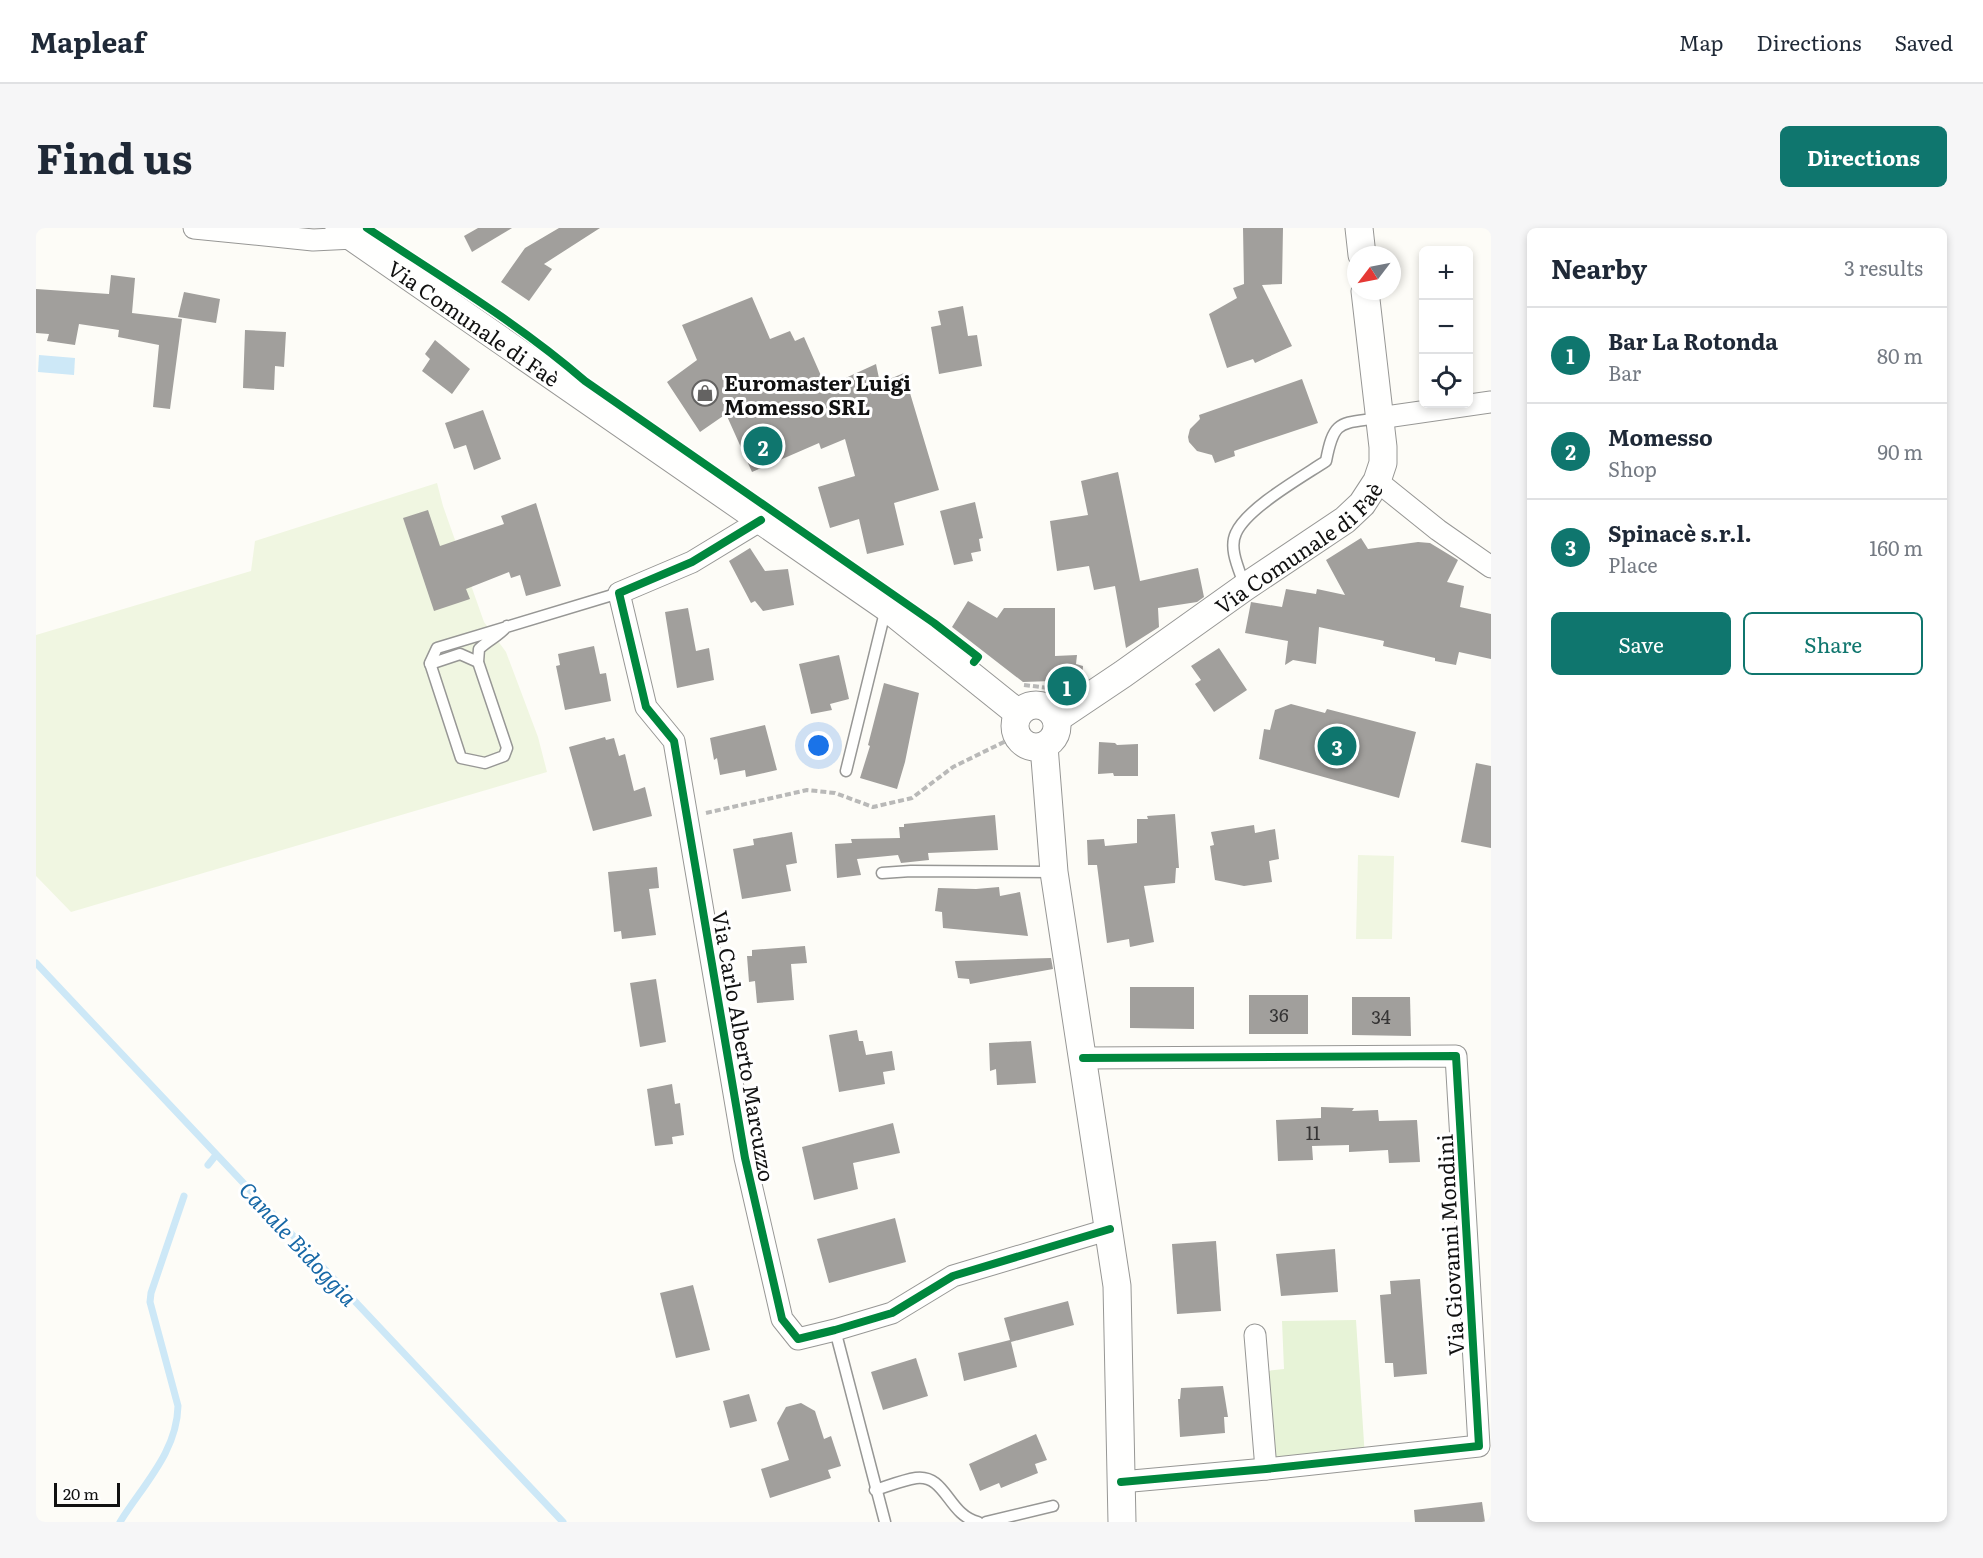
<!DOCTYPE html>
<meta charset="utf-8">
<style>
body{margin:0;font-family:Literata,serif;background:#f6f6f7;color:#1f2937}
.controls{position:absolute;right:18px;top:18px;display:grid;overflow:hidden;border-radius:9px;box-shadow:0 3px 9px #0003}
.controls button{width:54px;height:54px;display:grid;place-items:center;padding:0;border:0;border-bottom:2px solid #e0e1e3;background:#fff;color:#1f2937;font:30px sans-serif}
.compass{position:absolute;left:1311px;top:18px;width:54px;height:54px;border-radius:50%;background:#fff;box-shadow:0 3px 9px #0003;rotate:238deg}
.scale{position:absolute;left:18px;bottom:15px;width:66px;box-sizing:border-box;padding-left:6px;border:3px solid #111;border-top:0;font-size:16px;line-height:21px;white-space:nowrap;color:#111;-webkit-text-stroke:4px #fff;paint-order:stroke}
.you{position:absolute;left:783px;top:518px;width:21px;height:21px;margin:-15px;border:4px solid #fff;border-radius:50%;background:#1a73e8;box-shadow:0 0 0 9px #1a73e833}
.badge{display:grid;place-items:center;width:39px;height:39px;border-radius:50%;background:#0f766e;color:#fff;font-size:20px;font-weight:700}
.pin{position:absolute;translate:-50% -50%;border:3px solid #fff;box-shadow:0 2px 6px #0006}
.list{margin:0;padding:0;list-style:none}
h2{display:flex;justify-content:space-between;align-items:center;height:78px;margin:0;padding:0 24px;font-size:26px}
h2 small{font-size:20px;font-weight:400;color:#747a83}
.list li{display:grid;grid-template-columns:39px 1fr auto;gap:18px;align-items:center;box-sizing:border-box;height:96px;padding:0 24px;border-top:2px solid #e0e1e3}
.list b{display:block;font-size:22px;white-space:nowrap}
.list p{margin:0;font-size:20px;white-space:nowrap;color:#747a83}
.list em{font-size:20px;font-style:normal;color:#747a83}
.actions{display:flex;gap:12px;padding:18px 24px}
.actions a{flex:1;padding:14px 0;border:2px solid #0f766e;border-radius:9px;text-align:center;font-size:21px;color:#0f766e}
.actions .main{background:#0f766e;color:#fff}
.icon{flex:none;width:33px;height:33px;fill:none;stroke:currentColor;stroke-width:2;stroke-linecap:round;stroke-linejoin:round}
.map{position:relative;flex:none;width:1455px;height:1294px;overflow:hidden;border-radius:9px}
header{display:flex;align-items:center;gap:36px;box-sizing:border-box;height:84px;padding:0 30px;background:#fff;border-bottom:2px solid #e0e1e3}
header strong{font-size:28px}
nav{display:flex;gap:33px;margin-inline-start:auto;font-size:21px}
.intro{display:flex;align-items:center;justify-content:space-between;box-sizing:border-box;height:144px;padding:0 36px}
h1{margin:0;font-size:42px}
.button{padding:15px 27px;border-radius:9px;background:#0f766e;color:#fff;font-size:21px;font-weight:700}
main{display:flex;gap:36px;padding:0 36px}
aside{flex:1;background:#fff;border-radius:9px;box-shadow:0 3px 9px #0003}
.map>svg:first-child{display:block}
</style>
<header>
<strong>Mapleaf</strong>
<nav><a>Map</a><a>Directions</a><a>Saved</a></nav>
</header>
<div class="intro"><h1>Find us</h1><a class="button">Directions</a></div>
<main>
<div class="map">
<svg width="1455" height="1294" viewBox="0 0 1455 1294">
<rect width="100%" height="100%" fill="#fdfcf7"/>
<path fill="#e7f3d7" d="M 1320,1092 L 1329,1230 L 1230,1241 L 1222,1144 L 1248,1141 L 1246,1093 Z"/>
<g fill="#f0f6e1">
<path d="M 401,255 L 407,278 L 448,394 L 470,424 L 502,509 L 511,544 L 35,684 L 0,648 L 0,407 L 215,343 L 219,313 Z"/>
<path d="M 1322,627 L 1358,628 L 1356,711 L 1320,711 Z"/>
</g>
<path fill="#cde8f7" d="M 3,127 L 39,130 L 38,147 L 2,144 Z"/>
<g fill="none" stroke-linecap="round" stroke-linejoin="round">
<g stroke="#cde8f7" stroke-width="7">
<path d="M 0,735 L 527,1294"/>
<path d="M 172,937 L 180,927"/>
<path d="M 84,1294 C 107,1257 141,1224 142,1178 L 114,1074 L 115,1065 L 148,968"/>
</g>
</g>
<g fill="#a19f9c">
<path d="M 442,0 L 476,0 L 436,24 L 428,8 Z"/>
<path d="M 523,0 L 564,0 L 508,36 L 516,41 L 493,73 L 465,54 L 489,20 Z"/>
<path d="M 1207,0 L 1247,0 L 1246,56 L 1226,57 L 1256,118 L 1219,135 L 1217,131 L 1191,140 L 1173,86 L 1201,70 L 1197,60 L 1208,56 Z"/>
<path d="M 75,47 L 99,50 L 96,85 L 146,91 L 134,181 L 117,179 L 123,117 L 82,109 L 83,102 L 43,96 L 39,117 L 11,113 L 13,106 L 0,105 L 0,61 L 73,66 Z"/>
<path d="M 148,64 L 184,71 L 180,95 L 142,89 Z"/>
<path d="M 716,69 L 734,111 L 754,103 L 759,113 L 768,109 L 790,159 L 840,136 L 844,155 L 868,145 L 903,262 L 858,275 L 868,317 L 831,326 L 823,291 L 794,300 L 782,259 L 819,248 L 809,211 L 785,221 L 783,215 L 716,244 L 690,186 L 664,204 L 631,154 L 661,132 L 646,97 Z"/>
<path d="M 927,78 L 932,108 L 941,107 L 946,138 L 903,146 L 895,99 L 905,97 L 902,83 Z"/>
<path d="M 209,102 L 250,104 L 248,139 L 239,138 L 238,162 L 207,160 Z"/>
<path d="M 399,112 L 434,141 L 416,166 L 386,143 L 394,131 L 389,126 Z"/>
<path d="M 1266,151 L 1282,195 L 1198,223 L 1199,228 L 1179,235 L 1176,227 L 1161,223 L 1153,214 L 1152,209 L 1154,201 L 1164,191 L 1163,187 Z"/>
<path d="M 447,182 L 465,231 L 438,242 L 430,217 L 418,221 L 409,195 Z"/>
<path d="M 1082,244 L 1104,353 L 1162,340 L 1168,369 L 1161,374 L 1122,380 L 1123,399 L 1090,420 L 1079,358 L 1058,362 L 1053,338 L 1021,343 L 1014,293 L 1052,287 L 1045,253 Z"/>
<path d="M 939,274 L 947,310 L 943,311 L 945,323 L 935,325 L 937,333 L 918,337 L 904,283 Z"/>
<path d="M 500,275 L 525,358 L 490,368 L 484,347 L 475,350 L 473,344 L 430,361 L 434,371 L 398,383 L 367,290 L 392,282 L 404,318 L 468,296 L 465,288 Z"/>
<path d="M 1325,310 L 1332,321 L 1382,314 L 1394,315 L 1422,332 L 1411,354 L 1428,358 L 1424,379 L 1455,386 L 1455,431 L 1423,424 L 1420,437 L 1399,433 L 1399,430 L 1347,418 L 1348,413 L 1283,399 L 1280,436 L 1257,432 L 1249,437 L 1252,413 L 1209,405 L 1215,374 L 1246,379 L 1250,361 L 1280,366 L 1281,361 L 1309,367 L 1290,332 Z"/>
<path d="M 714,320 L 729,343 L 752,341 L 758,377 L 727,383 L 719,373 L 715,375 L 693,333 Z"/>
<path d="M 932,373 L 961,390 L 968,380 L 1019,380 L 1019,428 L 1041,427 L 1040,436 L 1047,438 L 1046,454 L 1043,457 L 1016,458 L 1016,453 L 987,454 L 916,399 Z"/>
<path d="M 652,380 L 660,423 L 673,420 L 678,452 L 641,460 L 629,384 Z"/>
<path d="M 558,418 L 564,446 L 570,445 L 575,473 L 529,482 L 520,438 L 524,437 L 522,426 Z"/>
<path d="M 1183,420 L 1211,462 L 1178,484 L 1159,456 L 1165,452 L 1155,438 Z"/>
<path d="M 803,427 L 813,471 L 794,476 L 796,482 L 775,486 L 763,436 Z"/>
<path d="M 848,455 L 883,465 L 869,534 L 861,561 L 824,550 L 834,518 L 832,517 Z"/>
<path d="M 1255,476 L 1289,485 L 1291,481 L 1380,504 L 1363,570 L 1223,531 L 1228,501 L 1234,502 L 1239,482 Z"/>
<path d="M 729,497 L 741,542 L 710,549 L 709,542 L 684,547 L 681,530 L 678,532 L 674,510 Z"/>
<path d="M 569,509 L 570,512 L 578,510 L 583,528 L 589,526 L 598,563 L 609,559 L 616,588 L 557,603 L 533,519 Z"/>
<path d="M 1063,514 L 1079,515 L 1081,517 L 1102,516 L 1102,548 L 1078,548 L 1077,545 L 1062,546 Z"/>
<path d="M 1440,535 L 1455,538 L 1455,620 L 1425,614 Z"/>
<path d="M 1139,586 L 1143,640 L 1140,640 L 1139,655 L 1108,658 L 1118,714 L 1094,719 L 1093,711 L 1071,715 L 1061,637 L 1052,637 L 1051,612 L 1068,611 L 1069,618 L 1101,615 L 1101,591 L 1112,591 L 1111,588 Z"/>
<path d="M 959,587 L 962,622 L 892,625 L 893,632 L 865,635 L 862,627 L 821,631 L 825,647 L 801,650 L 799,616 L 816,615 L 815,611 L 864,610 L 863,599 L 868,599 L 868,596 Z"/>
<path d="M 1218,597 L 1219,605 L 1239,601 L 1243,631 L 1233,633 L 1236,654 L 1208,658 L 1179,652 L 1174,618 L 1178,617 L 1175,604 Z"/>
<path d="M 756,604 L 761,635 L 750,637 L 755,663 L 706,671 L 697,621 L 718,617 L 717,611 Z"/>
<path d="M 621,639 L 623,660 L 613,661 L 620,707 L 586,711 L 585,703 L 578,704 L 572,644 Z"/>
<path d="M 963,659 L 964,668 L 984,664 L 992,708 L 907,700 L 906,684 L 899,683 L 902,660 L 940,661 Z"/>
<path d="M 769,718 L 771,735 L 755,736 L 758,772 L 721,775 L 719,753 L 713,754 L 711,728 L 716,728 L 716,722 Z"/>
<path d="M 1015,730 L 1017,741 L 934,756 L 933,751 L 922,750 L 919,733 Z"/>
<path d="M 620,751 L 630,814 L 604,819 L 594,755 Z"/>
<path d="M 1094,759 L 1158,759 L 1158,801 L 1094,800 Z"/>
<rect x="1213" y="767" width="59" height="39"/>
<path d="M 1316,769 L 1374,769 L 1375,808 L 1316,807 Z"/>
<path d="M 821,802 L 823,813 L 827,813 L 830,827 L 856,823 L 859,842 L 847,844 L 849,856 L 803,864 L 793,807 Z"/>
<path d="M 995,813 L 1000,855 L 961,857 L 960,841 L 954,843 L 953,815 Z"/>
<path d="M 636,856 L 639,876 L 644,875 L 648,907 L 636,909 L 637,916 L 619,918 L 611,861 Z"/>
<path d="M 1285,879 L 1318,880 L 1316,883 L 1342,882 L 1343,893 L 1381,892 L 1384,934 L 1353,935 L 1352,922 L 1313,924 L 1313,917 L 1276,918 L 1277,932 L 1242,933 L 1240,892 L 1285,890 Z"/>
<path d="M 857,895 L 864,925 L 817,935 L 822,961 L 778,972 L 766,919 Z"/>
<path d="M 859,990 L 870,1034 L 793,1055 L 781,1011 Z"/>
<path d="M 1180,1013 L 1185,1083 L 1141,1086 L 1136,1016 Z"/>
<path d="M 1299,1021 L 1302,1064 L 1245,1068 L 1240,1026 Z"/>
<path d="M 1384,1051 L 1391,1146 L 1358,1149 L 1357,1135 L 1349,1135 L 1344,1067 L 1355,1066 L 1354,1053 Z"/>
<path d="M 657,1057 L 674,1122 L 640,1130 L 624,1065 Z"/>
<path d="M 1032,1073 L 1038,1097 L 975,1114 L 981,1139 L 928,1153 L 922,1125 L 974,1112 L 968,1090 Z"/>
<path d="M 880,1130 L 892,1168 L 847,1182 L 835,1144 Z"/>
<path d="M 1187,1158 L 1192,1189 L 1188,1189 L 1189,1205 L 1144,1209 L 1142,1171 L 1144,1171 L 1145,1160 Z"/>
<path d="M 713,1166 L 721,1193 L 694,1200 L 687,1173 Z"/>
<path d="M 765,1175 L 779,1183 L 788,1211 L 795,1208 L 805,1238 L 792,1242 L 795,1250 L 734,1270 L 725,1241 L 753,1232 L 741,1195 L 750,1179 Z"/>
<path d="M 1000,1206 L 1011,1232 L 999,1236 L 1002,1245 L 965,1260 L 963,1255 L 944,1263 L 933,1236 Z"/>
<path d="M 1446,1274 L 1449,1294 L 1379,1294 L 1378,1282 Z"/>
</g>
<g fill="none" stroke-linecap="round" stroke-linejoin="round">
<g stroke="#979795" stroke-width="13">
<g id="service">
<path d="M 1209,359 C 1204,343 1192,321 1200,305 C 1211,280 1266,249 1290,233 C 1298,191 1304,196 1342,190"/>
<path d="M 471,398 C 463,408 452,412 443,421 L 442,434 L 471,520 L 468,528 L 449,535 L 425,530 L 394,435 L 401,420 L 583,365"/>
<path d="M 394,436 L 424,426 L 442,434"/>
<path d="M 810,543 L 850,380"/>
<path d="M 846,645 L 875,643 L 1018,644"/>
<path d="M 799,1102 L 849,1294"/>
<path d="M 839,1262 C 852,1258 867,1252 880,1250 C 910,1246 912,1287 942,1294"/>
<path d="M 950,1294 L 1017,1278"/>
</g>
</g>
<g stroke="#979795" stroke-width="23">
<g id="minor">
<path d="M 158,0 L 277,12 L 318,10"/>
<path d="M 1343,190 L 1455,174"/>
<path d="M 1341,253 L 1402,302 L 1455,339"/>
<path d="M 725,292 L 656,334 L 583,365 L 610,479 L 638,513 L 709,930 L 746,1091 L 762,1111 L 799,1102 L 856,1085 L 917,1048 L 1074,1001"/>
<path d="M 1047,830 L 1420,828 L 1443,1218 L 1230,1241 L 1085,1254"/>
<path d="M 1219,1107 L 1230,1241"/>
</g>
</g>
<g stroke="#979795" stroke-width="29">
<g id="tertiary">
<path id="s1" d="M 303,0 L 850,379 L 982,485"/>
<path d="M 1323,0 L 1326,27"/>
<circle cx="1000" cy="498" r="21"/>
<path id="s2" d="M 1020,491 L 1087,446 L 1209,359 L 1309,292 L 1326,276 L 1341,253 L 1347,235 L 1347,219 L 1329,63"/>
<path d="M 1008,518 L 1018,644 L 1081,1058 L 1086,1294"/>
</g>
</g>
<g stroke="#b9b9b8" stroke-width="4" stroke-dasharray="6 3" stroke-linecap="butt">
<path d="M 988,457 L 1013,460"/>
<path d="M 670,585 L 771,562 L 799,565 L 837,579 L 876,570 L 917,539 L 978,509"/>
</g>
<use href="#service" stroke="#fffffe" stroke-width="10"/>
<use href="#minor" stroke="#fffffe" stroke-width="21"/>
<use href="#tertiary" stroke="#fffffe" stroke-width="27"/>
<g stroke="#fff" stroke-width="11">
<g id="cycleway">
<path d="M 331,0 C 405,49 482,95 549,153 L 898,395 L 942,429 L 938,434"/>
<path d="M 725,292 L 656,334 L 583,365 L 610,479 L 638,513 L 709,930 L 746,1091 L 762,1111 L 799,1102 L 856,1085 L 917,1048 L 1074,1001"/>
<path d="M 1047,830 L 1420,828 L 1443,1218 L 1230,1241 L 1085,1254"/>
</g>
</g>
<use href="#cycleway" stroke="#00873e" stroke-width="8"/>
</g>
<defs>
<g id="shop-ring" transform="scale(1.35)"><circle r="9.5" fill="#fff" stroke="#646362" stroke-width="1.5"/><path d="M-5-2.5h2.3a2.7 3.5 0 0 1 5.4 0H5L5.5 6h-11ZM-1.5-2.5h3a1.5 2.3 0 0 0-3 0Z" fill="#646362"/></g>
</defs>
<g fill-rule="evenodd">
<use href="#shop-ring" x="669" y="165"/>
</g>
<g text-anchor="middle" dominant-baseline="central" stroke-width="6" stroke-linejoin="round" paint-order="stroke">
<g font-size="18" fill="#353434">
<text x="1243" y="786">36</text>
<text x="1345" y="788">34</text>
<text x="1277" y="904">11</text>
</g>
<g font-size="21" fill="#111" stroke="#fff">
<text stroke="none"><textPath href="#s1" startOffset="165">Via Comunale di Faè</textPath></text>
<text stroke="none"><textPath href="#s2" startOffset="297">Via Comunale di Faè</textPath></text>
<text transform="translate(709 818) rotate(80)">Via Carlo Alberto Marcuzzo</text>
<text transform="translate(1413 1017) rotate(-93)">Via Giovanni Mondini</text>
</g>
<g font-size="21" font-weight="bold" fill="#111" stroke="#fff" text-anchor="start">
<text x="688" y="153">Euromaster Luigi<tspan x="688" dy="24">Momesso SRL</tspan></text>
</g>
<g font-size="22" font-style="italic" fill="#1768a6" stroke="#fff">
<text transform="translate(263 1015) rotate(47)">Canale Bidoggia</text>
</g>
</g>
</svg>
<div class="controls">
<button>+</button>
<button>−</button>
<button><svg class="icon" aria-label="locate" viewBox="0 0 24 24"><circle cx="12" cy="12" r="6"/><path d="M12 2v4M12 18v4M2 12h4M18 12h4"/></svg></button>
</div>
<svg class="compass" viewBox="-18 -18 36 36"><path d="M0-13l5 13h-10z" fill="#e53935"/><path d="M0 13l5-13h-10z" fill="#747a83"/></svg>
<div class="scale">20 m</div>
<div class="you"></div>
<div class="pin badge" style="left:1031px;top:458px">1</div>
<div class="pin badge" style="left:727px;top:218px">2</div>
<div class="pin badge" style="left:1301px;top:518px">3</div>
</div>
<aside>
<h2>Nearby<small>3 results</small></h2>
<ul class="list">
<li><span class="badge">1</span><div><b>Bar La Rotonda</b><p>Bar</p></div><em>80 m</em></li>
<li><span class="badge">2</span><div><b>Momesso</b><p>Shop</p></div><em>90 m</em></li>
<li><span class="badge">3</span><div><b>Spinacè s.r.l.</b><p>Place</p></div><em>160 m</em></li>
</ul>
<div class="actions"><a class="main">Save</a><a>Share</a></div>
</aside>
</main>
